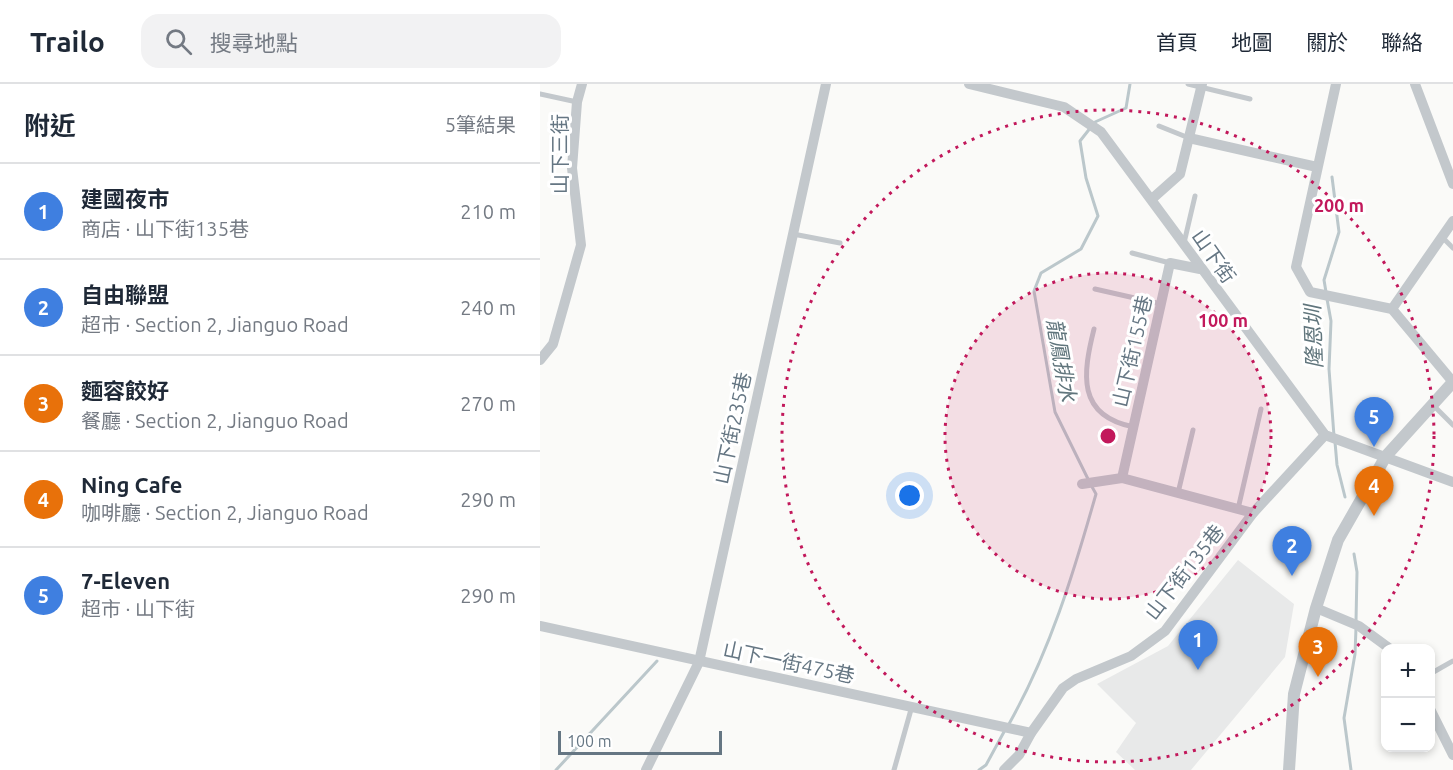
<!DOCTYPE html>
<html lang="zh-TW">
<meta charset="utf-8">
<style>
body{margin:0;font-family:Ubuntu,"Noto Sans TC",sans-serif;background:#f2f2f3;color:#1f2937}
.controls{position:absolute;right:18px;bottom:18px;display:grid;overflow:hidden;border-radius:12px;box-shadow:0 3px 9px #0003}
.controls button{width:54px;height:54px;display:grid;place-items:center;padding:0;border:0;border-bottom:2px solid #e0e1e3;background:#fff;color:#1f2937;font:30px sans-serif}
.scale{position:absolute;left:18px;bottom:15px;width:164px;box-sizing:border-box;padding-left:6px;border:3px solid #657683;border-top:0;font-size:16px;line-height:21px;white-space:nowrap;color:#657683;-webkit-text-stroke:4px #fff;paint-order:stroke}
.you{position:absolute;left:370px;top:412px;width:21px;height:21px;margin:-15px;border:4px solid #fff;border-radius:50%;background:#1a73e8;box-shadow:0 0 0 9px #1a73e833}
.badge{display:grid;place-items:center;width:39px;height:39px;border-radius:50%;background:#d93025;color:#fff;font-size:20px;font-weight:700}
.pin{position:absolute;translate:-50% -50px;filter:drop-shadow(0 2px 3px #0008)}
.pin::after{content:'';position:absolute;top:32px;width:21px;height:18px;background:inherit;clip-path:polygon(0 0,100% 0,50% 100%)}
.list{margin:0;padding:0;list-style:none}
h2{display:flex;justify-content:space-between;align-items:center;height:78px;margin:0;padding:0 24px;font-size:26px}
h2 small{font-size:20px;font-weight:400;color:#747a83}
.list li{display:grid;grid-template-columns:39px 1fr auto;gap:18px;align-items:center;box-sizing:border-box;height:96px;padding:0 24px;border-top:2px solid #e0e1e3}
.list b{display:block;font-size:22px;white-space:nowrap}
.list p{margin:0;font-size:20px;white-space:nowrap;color:#747a83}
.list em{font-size:20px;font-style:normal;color:#747a83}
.icon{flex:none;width:33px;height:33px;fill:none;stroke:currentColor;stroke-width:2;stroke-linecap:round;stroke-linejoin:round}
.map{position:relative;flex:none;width:913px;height:686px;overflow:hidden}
header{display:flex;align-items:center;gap:36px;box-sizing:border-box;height:84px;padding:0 30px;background:#fff;border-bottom:2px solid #e0e1e3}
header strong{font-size:28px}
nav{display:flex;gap:33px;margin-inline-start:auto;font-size:21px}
.search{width:420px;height:54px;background:#f2f2f3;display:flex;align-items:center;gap:15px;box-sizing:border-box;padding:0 21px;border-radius:18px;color:#747a83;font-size:22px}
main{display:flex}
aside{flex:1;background:#fff}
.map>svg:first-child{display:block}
</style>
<header>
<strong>Trailo</strong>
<div class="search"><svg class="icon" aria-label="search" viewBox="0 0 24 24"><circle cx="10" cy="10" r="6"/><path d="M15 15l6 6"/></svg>搜尋地點</div>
<nav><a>首頁</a><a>地圖</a><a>關於</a><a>聯絡</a></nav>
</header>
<main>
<aside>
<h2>附近<small>5筆結果</small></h2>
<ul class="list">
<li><span class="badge" style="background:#3f7fe0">1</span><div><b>建國夜市</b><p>商店 · 山下街135巷</p></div><em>210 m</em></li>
<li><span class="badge" style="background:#3f7fe0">2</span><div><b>自由聯盟</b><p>超市 · Section 2, Jianguo Road</p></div><em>240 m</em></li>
<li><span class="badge" style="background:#e8710a">3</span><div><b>麵容餃好</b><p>餐廳 · Section 2, Jianguo Road</p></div><em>270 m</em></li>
<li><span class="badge" style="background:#e8710a">4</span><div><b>Ning Cafe</b><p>咖啡廳 · Section 2, Jianguo Road</p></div><em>290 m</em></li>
<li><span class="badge" style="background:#3f7fe0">5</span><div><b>7-Eleven</b><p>超市 · 山下街</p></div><em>290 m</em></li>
</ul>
</aside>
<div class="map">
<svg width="913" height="686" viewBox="0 0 913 686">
<rect width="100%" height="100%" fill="#fafaf8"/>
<path fill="#e8e9e9" d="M 698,476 L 754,520 L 745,573 L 651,686 L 595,686 L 576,668 L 596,639 L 557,600 L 628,562 Z"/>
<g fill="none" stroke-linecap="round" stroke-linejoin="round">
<g stroke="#bbc7cb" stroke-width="3">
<path d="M 786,208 L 784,196 L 799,148 L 792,93"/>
<path d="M 787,215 L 791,237 L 789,285 L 794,352"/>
<path d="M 795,358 L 797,381 L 805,413"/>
<path d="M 548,395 L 515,328 L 494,207 L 501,189 L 541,165 L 558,132 L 546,94 L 540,57 L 555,38 L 586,24 L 590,0"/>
<path d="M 814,470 L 817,488 L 816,537"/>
<path d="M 469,640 C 510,567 533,491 556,410 L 551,401"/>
<path d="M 16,686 L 117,577"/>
<path d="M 439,686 L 446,681 L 465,646"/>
<path d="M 811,686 L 804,634 L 815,570 L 816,544"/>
</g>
<g stroke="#c3c8cc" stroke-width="5">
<path d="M 648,0 L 710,15"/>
<path d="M 0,10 L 37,18"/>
<path d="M 619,42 L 649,54"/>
<path d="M 253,150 L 300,159"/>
<path d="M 902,153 L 913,164"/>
<path d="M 644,159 L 655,112"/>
<path d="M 592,169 L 630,179"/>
<path d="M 555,205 L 621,220"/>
<path d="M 554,245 C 543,289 536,332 594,343"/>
<path d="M 893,321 L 913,341"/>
<path d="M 638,409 L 653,346"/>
<path d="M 698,425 L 721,325"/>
<path d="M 890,590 L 913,577"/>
<path d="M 354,686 L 372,622"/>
</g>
<g stroke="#c3c8cc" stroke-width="10">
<path d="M 429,0 L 524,23 L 561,48 L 785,351 L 913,398"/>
<path d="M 796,0 L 756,183 L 770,208 L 852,225 L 913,298"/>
<path d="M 875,0 L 913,100"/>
<path d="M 649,54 L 777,83"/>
<path d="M 613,114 L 640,90 L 662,0"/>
<path d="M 852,225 L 913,137"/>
<path d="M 0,276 L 13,260 L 41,161 L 32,84 L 37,18 L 42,0"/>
<path d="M 582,394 L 630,179 L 660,185"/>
<path d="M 542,400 L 582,394 L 713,429"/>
<path d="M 776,524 L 819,542 L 849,564"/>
<path d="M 0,542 L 491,649"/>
<path d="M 890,625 L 913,671"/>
<path d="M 106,686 L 159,578 L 286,0"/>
<path d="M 464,686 L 479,671 L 491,649 L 523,604 L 536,595 L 591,572 L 625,547 L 713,429 L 785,351"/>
</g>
<path stroke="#c3c8cc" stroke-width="12" d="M 749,686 L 754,610 L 776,524 L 798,456 L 846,372 L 913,298"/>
</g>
<circle cx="568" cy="352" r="163" fill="#c2185b" fill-opacity=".12"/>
<g fill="none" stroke="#c2185b" stroke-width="3" stroke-dasharray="3 6">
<circle cx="568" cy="352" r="163"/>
<circle cx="568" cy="352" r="326"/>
</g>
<g text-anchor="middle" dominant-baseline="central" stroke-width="6" stroke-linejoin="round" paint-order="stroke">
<g font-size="20" fill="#657683" stroke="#fff">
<text transform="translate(19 70) rotate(-90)">山下三街</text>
<text transform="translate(674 172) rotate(55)">山下街</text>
<text transform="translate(592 267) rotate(-77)">山下街155巷</text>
<text transform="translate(192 344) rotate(-78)">山下街235巷</text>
<text transform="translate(644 488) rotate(-52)">山下街135巷</text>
<text transform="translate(249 578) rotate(12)">山下一街475巷</text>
</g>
<g font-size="21" font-style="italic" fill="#60757c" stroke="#fff">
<text transform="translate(773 253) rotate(-92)">隆恩圳</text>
<text transform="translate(522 276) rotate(80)">龍鳳排水</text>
</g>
</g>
<circle cx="568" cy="352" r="9" fill="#c2185b" stroke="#fff" stroke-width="3"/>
<g font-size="18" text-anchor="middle" font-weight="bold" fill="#c2185b" stroke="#fff" stroke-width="6" stroke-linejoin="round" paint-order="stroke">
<text x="799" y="128">200 m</text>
<text x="683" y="243">100 m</text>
</g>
</svg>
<div class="controls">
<button>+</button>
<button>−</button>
</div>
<div class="scale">100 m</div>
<div class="you"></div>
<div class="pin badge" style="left:658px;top:586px;background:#3f7fe0">1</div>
<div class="pin badge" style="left:752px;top:492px;background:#3f7fe0">2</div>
<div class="pin badge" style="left:778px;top:593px;background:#e8710a">3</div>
<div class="pin badge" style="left:834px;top:432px;background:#e8710a">4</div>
<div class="pin badge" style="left:834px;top:363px;background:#3f7fe0">5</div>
</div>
</main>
